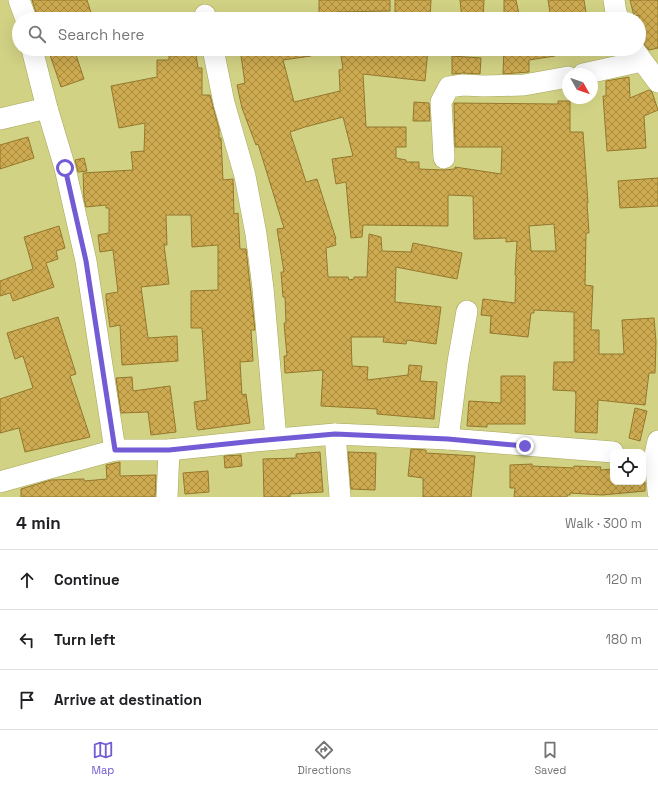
<!DOCTYPE html>
<meta charset="utf-8">
<style>
body{margin:0;font-family:"Space Grotesk",sans-serif;background:#f2f2f2;color:#202124}
.controls{position:absolute;right:12px;bottom:12px;display:grid;overflow:hidden;border-radius:8px;box-shadow:0 4px 16px #0002}
.controls button{width:36px;height:36px;display:grid;place-items:center;padding:0;border:0;border-bottom:1px solid #e0e0e0;background:#fff;color:#202124;font:20px sans-serif}
.compass{position:absolute;left:562px;top:68px;width:36px;height:36px;border-radius:50%;background:#fff;box-shadow:0 4px 16px #0002;rotate:130deg}
.stop{position:absolute;width:12px;height:12px;margin:-9px;border:3px solid #735bd5;border-radius:50%;background:#fff}
.stop.end{background:#735bd5;border-color:#fff;box-shadow:0 1px 4px #0008}
.list{margin:0;padding:0;list-style:none}
h2{display:flex;justify-content:space-between;align-items:center;height:52px;margin:0;padding:0 16px;font-size:17px}
h2 small{font-size:13px;font-weight:400;color:#757577}
.list li{display:grid;grid-template-columns:26px 1fr auto;gap:12px;align-items:center;box-sizing:border-box;height:60px;padding:0 16px;border-top:1px solid #e0e0e0}
.list b{display:block;font-size:15px;white-space:nowrap}
.list em{font-size:13px;font-style:normal;color:#757577}
.icon{flex:none;width:22px;height:22px;fill:none;stroke:currentColor;stroke-width:2;stroke-linecap:round;stroke-linejoin:round}
.map{position:relative;flex:none;width:658px;height:497px;overflow:hidden}
.search{position:absolute;background:#fff;box-shadow:0 4px 16px #0002;left:12px;right:12px;top:12px;height:44px;display:flex;align-items:center;gap:10px;box-sizing:border-box;padding:0 14px;border-radius:22px;color:#757577;font-size:15px}
.sheet{height:232px;background:#fff}
nav{display:flex;justify-content:space-around;align-items:center;box-sizing:border-box;height:56px;border-top:1px solid #e0e0e0;background:#fff;font-size:11px;color:#757577}
nav a{display:grid;justify-items:center;gap:2px}
nav .on{color:#735bd5}
.map>svg:first-child{display:block}
</style>
<div class="map">
<svg width="658" height="497" viewBox="0 0 658 497">
<defs>
<pattern id="building-cross-hatch" width="8" height="8" patternUnits="userSpaceOnUse"><rect width="8" height="8" fill="#ceab50"/><path d="M0 0l8 8M0 8l8-8" fill="none" stroke="#a78b40"/></pattern>
</defs>
<rect width="100%" height="100%" fill="#d2d285"/>
<g fill="url(#building-cross-hatch)" stroke="#94782c" fill-rule="evenodd">
<path d="M 32,0 L 87,0 L 93,19 L 38,19 Z"/>
<path d="M 319,0 L 390,0 L 390,11 L 335,12 L 335,15 L 319,16 Z"/>
<path d="M 395,0 L 431,0 L 430,19 L 395,19 Z"/>
<path d="M 460,0 L 484,0 L 483,19 L 462,19 Z"/>
<path d="M 504,0 L 516,0 L 520,19 L 504,19 Z"/>
<path d="M 548,0 L 584,0 L 587,19 L 551,19 Z"/>
<path d="M 630,0 L 658,0 L 658,48 L 649,50 L 640,40 L 639,15 L 634,16 Z"/>
<path d="M 48,49 L 74,49 L 84,79 L 61,87 Z"/>
<path d="M 240,49 L 310,49 L 311,56 L 283,60 L 294,102 L 340,91 L 339,70 L 343,69 L 340,49 L 428,49 L 425,81 L 363,74 L 366,127 L 406,127 L 406,147 L 396,147 L 396,158 L 406,160 L 406,162 L 419,162 L 419,169 L 444,170 L 455,169 L 455,167 L 501,174 L 502,147 L 455,147 L 454,103 L 558,104 L 558,101 L 570,101 L 570,132 L 583,132 L 588,203 L 587,203 L 589,233 L 586,233 L 585,285 L 593,286 L 591,330 L 599,330 L 599,354 L 624,354 L 622,320 L 654,318 L 656,342 L 655,373 L 649,373 L 645,405 L 598,400 L 597,433 L 575,432 L 576,395 L 575,391 L 553,390 L 554,362 L 574,362 L 574,312 L 534,310 L 534,313 L 531,313 L 528,337 L 490,333 L 491,316 L 481,315 L 483,299 L 515,303 L 516,275 L 515,275 L 517,241 L 506,242 L 506,238 L 474,239 L 473,196 L 448,195 L 448,226 L 363,225 L 362,237 L 351,238 L 346,182 L 336,184 L 332,159 L 353,156 L 343,117 L 305,127 L 290,132 L 306,182 L 317,179 L 336,239 L 335,239 L 336,245 L 326,248 L 328,277 L 348,277 L 349,280 L 354,279 L 354,277 L 367,277 L 369,234 L 381,237 L 382,251 L 411,252 L 413,243 L 462,253 L 457,279 L 396,267 L 395,302 L 441,307 L 436,344 L 407,340 L 406,344 L 383,342 L 384,337 L 351,337 L 352,366 L 368,367 L 367,380 L 408,375 L 409,365 L 422,366 L 420,381 L 437,382 L 434,419 L 377,414 L 377,409 L 321,406 L 323,370 L 285,373 L 284,356 L 287,356 L 284,323 L 286,323 L 285,297 L 283,297 L 281,272 L 284,272 L 277,229 L 284,228 L 258,144 L 256,145 L 242,108 L 237,85 L 245,83 ZM 554,224 L 556,251 L 531,251 L 529,226 Z"/>
<path d="M 504,49 L 554,49 L 555,56 L 529,60 L 529,72 L 503,74 Z"/>
<path d="M 196,55 L 198,68 L 202,68 L 202,95 L 210,95 L 219,129 L 219,138 L 221,138 L 223,180 L 233,179 L 234,214 L 238,213 L 240,249 L 246,249 L 255,330 L 251,330 L 253,361 L 240,362 L 242,395 L 246,394 L 250,423 L 198,430 L 198,429 L 197,429 L 194,402 L 207,400 L 202,328 L 191,328 L 191,291 L 218,290 L 218,245 L 192,247 L 191,215 L 166,215 L 167,245 L 164,245 L 169,284 L 141,287 L 148,338 L 177,336 L 178,361 L 122,365 L 120,325 L 110,327 L 106,298 L 106,294 L 118,292 L 113,250 L 100,252 L 98,235 L 109,233 L 109,208 L 106,208 L 106,205 L 86,207 L 84,199 L 83,173 L 133,170 L 131,152 L 144,151 L 145,123 L 119,128 L 111,86 L 157,77 L 157,60 L 169,60 L 169,56 Z"/>
<path d="M 452,56 L 481,58 L 480,74 L 463,73 L 452,74 Z"/>
<path d="M 629,77 L 630,98 L 649,90 L 652,92 L 658,110 L 644,116 L 646,148 L 607,151 L 603,96 L 606,96 L 606,81 Z"/>
<path d="M 414,102 L 429,103 L 430,121 L 413,121 Z"/>
<path d="M 28,137 L 34,158 L 0,169 L 0,145 Z"/>
<path d="M 84,158 L 87,171 L 78,172 L 75,160 Z"/>
<path d="M 658,178 L 658,206 L 620,208 L 618,181 Z"/>
<path d="M 59,226 L 65,248 L 56,251 L 58,259 L 46,263 L 54,287 L 13,301 L 10,293 L 0,296 L 0,281 L 33,269 L 24,237 Z"/>
<path d="M 58,317 L 76,374 L 70,376 L 90,437 L 25,452 L 19,428 L 0,433 L 0,399 L 33,388 L 23,356 L 15,359 L 7,333 Z"/>
<path d="M 501,376 L 525,376 L 525,424 L 487,424 L 487,427 L 467,426 L 469,401 L 501,403 Z"/>
<path d="M 132,377 L 133,391 L 170,386 L 176,432 L 151,435 L 148,412 L 121,413 L 116,378 Z"/>
<path d="M 635,408 L 647,411 L 640,441 L 629,438 Z"/>
<path d="M 411,449 L 426,450 L 426,453 L 475,456 L 471,497 L 423,497 L 423,478 L 408,476 Z"/>
<path d="M 320,452 L 323,492 L 290,494 L 290,497 L 264,497 L 263,459 L 296,458 L 296,454 Z"/>
<path d="M 348,452 L 376,453 L 375,490 L 351,489 Z"/>
<path d="M 241,455 L 242,466 L 225,468 L 224,456 Z"/>
<path d="M 120,462 L 120,476 L 156,475 L 155,497 L 21,497 L 21,489 L 51,480 L 84,479 L 84,481 L 107,479 L 106,465 Z"/>
<path d="M 532,464 L 532,466 L 574,468 L 574,466 L 601,467 L 600,470 L 613,469 L 613,482 L 645,482 L 645,491 L 602,495 L 570,493 L 570,495 L 567,495 L 567,497 L 514,497 L 515,488 L 510,488 L 510,465 Z"/>
<path d="M 208,471 L 209,492 L 185,494 L 183,473 Z"/>
</g>
<g fill="none" stroke-linecap="round" stroke-linejoin="round">
<g stroke="#a6a65a" stroke-width="22">
<g id="minor">
<path d="M 19,0 L 26,19"/>
<path d="M 614,0 L 616,13 L 619,19"/>
<path d="M 205,15 L 206,19"/>
<path d="M 32,49 L 47,108 L 65,168 L 86,261 L 115,450"/>
<path d="M 213,49 L 224,103 L 245,176 L 256,234 L 263,288 L 276,439"/>
<path d="M 635,51 L 658,82"/>
<path d="M 583,74 L 642,61"/>
<path d="M 0,119 L 47,108"/>
<path d="M 444,158 L 441,102 L 449,87 L 463,85 L 484,86 L 524,85 L 568,77"/>
<path d="M 335,434 L 340,497"/>
<path d="M 448,439 L 458,362 L 467,311"/>
<path d="M 658,441 L 655,455 L 658,492"/>
<path d="M 0,482 L 115,450 L 169,450 L 255,441 L 335,434 L 448,439 L 613,452"/>
<path d="M 167,497 L 169,450"/>
</g>
</g>
<use href="#minor" stroke="#fff" stroke-width="21"/>
</g>
<g fill="none" stroke-linecap="round" stroke-linejoin="round">
<path stroke="#735bd5" stroke-width="5" d="M 65,168 L 86,261 L 115,450 L 169,450 L 255,441 L 335,434 L 448,439 L 525,446"/>
</g>
</svg>
<div class="controls">
<button><svg class="icon" aria-label="locate" viewBox="0 0 24 24"><circle cx="12" cy="12" r="6"/><path d="M12 2v4M12 18v4M2 12h4M18 12h4"/></svg></button>
</div>
<svg class="compass" viewBox="-18 -18 36 36"><path d="M0-13l5 13h-10z" fill="#e53935"/><path d="M0 13l5-13h-10z" fill="#757577"/></svg>
<div class="stop" style="left:65px;top:168px"></div>
<div class="stop end" style="left:525px;top:446px"></div>
<div class="search"><svg class="icon" aria-label="search" viewBox="0 0 24 24"><circle cx="10" cy="10" r="6"/><path d="M15 15l6 6"/></svg>Search here</div>
</div>
<section class="sheet">
<h2>4 min<small>Walk · 300 m</small></h2>
<ul class="list">
<li><svg class="icon" aria-label="ahead" viewBox="0 0 24 24"><path d="M12 20V5M6 11l6-6 6 6"/></svg><div><b>Continue</b></div><em>120 m</em></li>
<li><svg class="icon" aria-label="left" viewBox="0 0 24 24"><path d="M17 20v-9H6M10 6l-5 5 5 5"/></svg><div><b>Turn left</b></div><em>180 m</em></li>
<li><svg class="icon" aria-label="arrive" viewBox="0 0 24 24"><path d="M6 21V4h12l-3 4 3 4H6"/></svg><div><b>Arrive at destination</b></div></li>
</ul>
</section>
<nav>
<a class="on"><svg class="icon" aria-label="map" viewBox="0 0 24 24"><path d="M3 6l6-2 6 2 6-2v14l-6 2-6-2-6 2zM9 4v14M15 6v14"/></svg>Map</a>
<a><svg class="icon" aria-label="directions" viewBox="0 0 24 24"><path d="M12 3l9 9-9 9-9-9zM9 14v-3h6M13 9l2 2-2 2"/></svg>Directions</a>
<a><svg class="icon" aria-label="saved" viewBox="0 0 24 24"><path d="M7 4h10v16l-5-4-5 4z"/></svg>Saved</a>
</nav>
